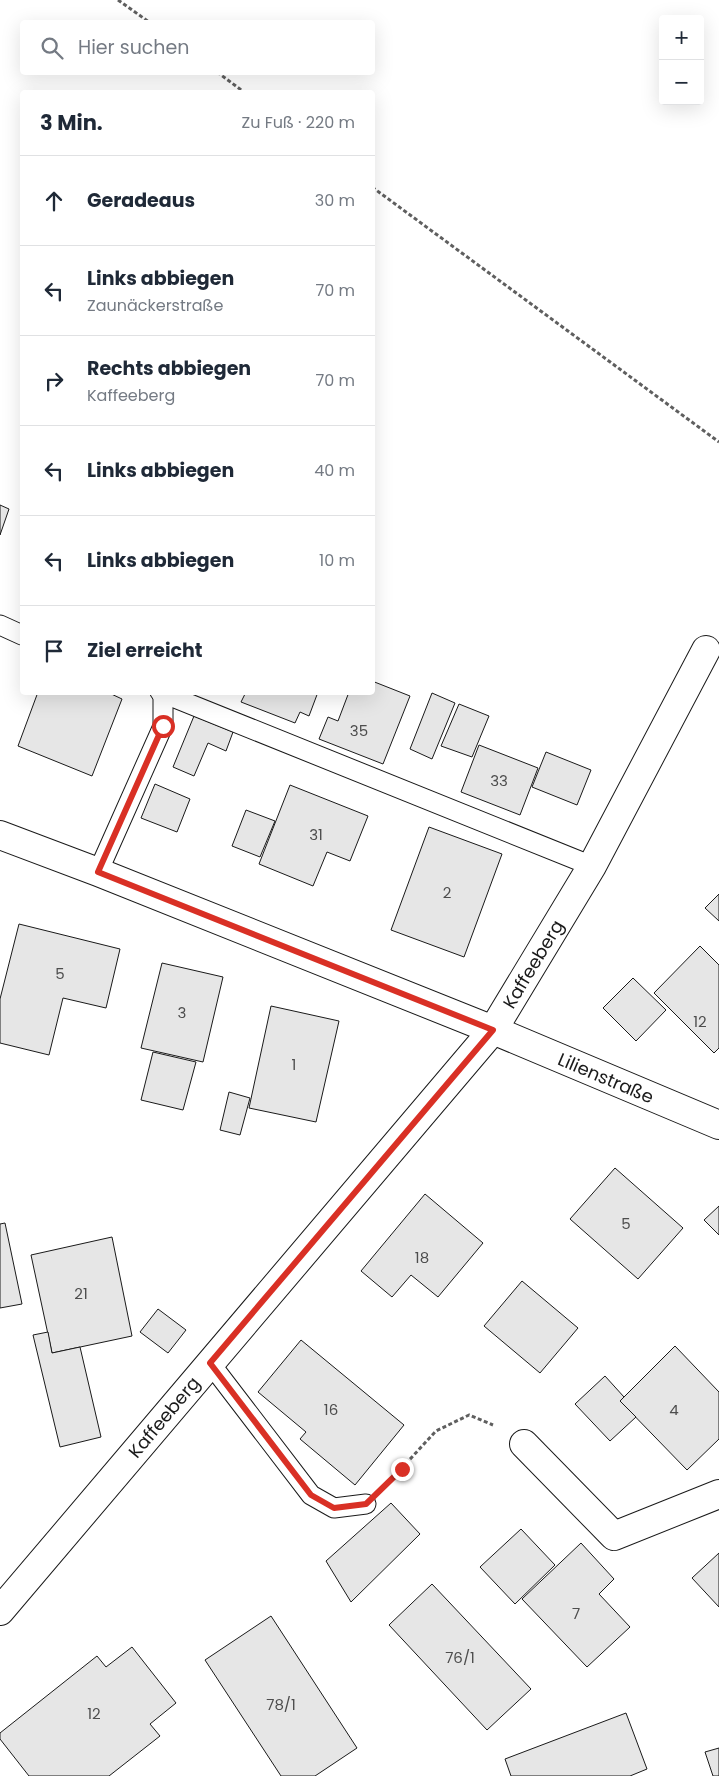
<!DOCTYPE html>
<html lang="de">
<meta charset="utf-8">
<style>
body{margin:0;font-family:Poppins,sans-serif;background:#f2f2f3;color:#1f2937}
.controls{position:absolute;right:15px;top:15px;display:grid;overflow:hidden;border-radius:5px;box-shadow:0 5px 20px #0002}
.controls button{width:45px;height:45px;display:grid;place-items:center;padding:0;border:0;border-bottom:1px solid #e0e1e3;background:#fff;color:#1f2937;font:25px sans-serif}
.stop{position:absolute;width:15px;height:15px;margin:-11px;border:4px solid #d93025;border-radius:50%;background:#fff}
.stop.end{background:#d93025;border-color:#fff;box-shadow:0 1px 5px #0008}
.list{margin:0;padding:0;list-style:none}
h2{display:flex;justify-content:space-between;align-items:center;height:65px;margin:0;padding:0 20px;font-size:21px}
h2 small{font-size:16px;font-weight:400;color:#747a83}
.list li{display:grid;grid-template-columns:32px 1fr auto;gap:15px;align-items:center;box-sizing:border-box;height:90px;padding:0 20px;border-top:1px solid #e0e1e3}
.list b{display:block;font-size:19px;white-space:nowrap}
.list p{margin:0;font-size:16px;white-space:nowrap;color:#747a83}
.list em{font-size:16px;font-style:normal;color:#747a83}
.icon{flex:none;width:28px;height:28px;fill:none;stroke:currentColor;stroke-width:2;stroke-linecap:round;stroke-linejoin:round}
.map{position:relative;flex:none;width:719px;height:1776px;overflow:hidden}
.search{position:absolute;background:#fff;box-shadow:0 5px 20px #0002;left:20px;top:20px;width:355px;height:55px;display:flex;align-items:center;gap:12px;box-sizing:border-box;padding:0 18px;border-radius:5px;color:#747a83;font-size:19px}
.panel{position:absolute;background:#fff;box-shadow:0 5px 20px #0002;left:20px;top:90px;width:355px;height:605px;border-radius:5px}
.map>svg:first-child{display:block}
</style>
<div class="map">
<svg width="719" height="1776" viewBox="0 0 719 1776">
<rect width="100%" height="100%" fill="#fff"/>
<g fill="#e6e6e6" stroke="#1a1a1a">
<path d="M 0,505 L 9,509 L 0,535 Z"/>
<path d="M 372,681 L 410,696 L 383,764 L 319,739 L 328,717 L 338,721 L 349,692 L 372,692 Z"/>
<path d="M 38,692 L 107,692 L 122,699 L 92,776 L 18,746 Z"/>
<path d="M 246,692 L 318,692 L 309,716 L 300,712 L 295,723 L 241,702 Z"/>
<path d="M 432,693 L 455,703 L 432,759 L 410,749 Z"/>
<path d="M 459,704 L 489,716 L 472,757 L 441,746 Z"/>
<path d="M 194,716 L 233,732 L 226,751 L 208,743 L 194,776 L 173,767 Z"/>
<path d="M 479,745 L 538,768 L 520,815 L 461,792 Z"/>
<path d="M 546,752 L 591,770 L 577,805 L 532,787 Z"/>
<path d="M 155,784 L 190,799 L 177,832 L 141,818 Z"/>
<path d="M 290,785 L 368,816 L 350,861 L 327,852 L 313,886 L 259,864 Z"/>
<path d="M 246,810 L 275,821 L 260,857 L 232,846 Z"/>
<path d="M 429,827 L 502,854 L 464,957 L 391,930 Z"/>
<path d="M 719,894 L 719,921 L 705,908 Z"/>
<path d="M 19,924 L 120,949 L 106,1008 L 63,998 L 49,1055 L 0,1043 L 0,999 Z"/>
<path d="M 700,946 L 719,965 L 719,1048 L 714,1053 L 654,993 Z"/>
<path d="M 162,963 L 223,977 L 203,1062 L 141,1048 Z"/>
<path d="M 633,978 L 666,1010 L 636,1041 L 603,1008 Z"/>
<path d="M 271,1006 L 339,1021 L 316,1122 L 249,1108 Z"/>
<path d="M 153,1052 L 196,1062 L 183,1110 L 141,1100 Z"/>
<path d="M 229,1092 L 250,1098 L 240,1135 L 220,1130 Z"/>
<path d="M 615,1168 L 683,1228 L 638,1279 L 570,1219 Z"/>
<path d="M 425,1194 L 483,1243 L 438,1297 L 411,1275 L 392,1297 L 361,1271 Z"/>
<path d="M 719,1206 L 719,1235 L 704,1220 Z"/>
<path d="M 5,1223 L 22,1304 L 0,1308 L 0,1224 Z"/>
<path d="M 112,1237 L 132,1336 L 52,1353 L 31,1255 Z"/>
<path d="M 522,1281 L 578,1328 L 540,1373 L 484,1326 Z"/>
<path d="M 158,1309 L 186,1330 L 168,1353 L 140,1332 Z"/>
<path d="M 48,1332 L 52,1353 L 80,1347 L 101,1437 L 60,1447 L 33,1335 Z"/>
<path d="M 301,1340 L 404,1425 L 355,1485 L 300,1439 L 306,1432 L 258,1392 Z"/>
<path d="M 675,1346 L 719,1392 L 719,1439 L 687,1470 L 620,1401 Z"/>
<path d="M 605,1376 L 624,1397 L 620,1401 L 636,1417 L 610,1441 L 575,1404 Z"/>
<path d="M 391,1503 L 420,1534 L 351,1602 L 326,1561 Z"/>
<path d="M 521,1529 L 555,1565 L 515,1604 L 480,1567 Z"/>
<path d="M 581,1543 L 614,1579 L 599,1594 L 630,1627 L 587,1667 L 522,1599 Z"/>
<path d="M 719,1553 L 719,1607 L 692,1578 Z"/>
<path d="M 432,1584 L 531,1689 L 487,1730 L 389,1625 Z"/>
<path d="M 271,1616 L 357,1748 L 315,1776 L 281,1776 L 205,1660 Z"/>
<path d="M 132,1647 L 176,1703 L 150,1724 L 160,1736 L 109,1776 L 29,1776 L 0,1739 L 0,1733 L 97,1656 L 106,1667 Z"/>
<path d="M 626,1713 L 647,1769 L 630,1776 L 511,1776 L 505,1759 Z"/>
<path d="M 719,1748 L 719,1776 L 713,1776 L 705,1752 Z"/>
</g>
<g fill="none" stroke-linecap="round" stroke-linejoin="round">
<g stroke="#1a1a1a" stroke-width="21">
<g id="service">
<path d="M 0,625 L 22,635"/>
<path d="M 160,692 L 592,866"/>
<path d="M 98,872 L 163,726 L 163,694"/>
<path d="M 210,1363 L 311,1495 L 334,1508 L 366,1504"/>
</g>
</g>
<g stroke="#1a1a1a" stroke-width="30">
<g id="minor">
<path d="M 0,835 L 98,872 L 493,1030 L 719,1125"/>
<path d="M 524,1444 L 614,1536 L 719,1494"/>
<path d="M 0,1611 L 493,1030 L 592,866 L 706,650"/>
</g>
</g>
<g stroke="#5f5f5f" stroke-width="3" stroke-dasharray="4 2.5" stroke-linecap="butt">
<path d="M 118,0 L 149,22"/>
<path d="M 217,72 L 244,92"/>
<path d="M 372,187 L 719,442"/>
<path d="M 388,1483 L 436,1431 L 469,1415 L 493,1425"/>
</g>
<use href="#service" stroke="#fff" stroke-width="19"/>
<use href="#minor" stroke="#fff" stroke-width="28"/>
</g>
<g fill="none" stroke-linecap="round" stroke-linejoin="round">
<path stroke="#d93025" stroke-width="6" d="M 163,726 L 98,872 L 493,1030 L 210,1363 L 311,1495 L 334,1508 L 366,1504 L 402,1469"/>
</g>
<g text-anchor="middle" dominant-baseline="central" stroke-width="4" stroke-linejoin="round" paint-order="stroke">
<g font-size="15" fill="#4d4d4d">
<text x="359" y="730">35</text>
<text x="499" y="780">33</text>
<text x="316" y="834">31</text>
<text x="447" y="892">2</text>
<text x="60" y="973">5</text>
<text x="182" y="1012">3</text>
<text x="700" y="1021">12</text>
<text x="294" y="1064">1</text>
<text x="626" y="1223">5</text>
<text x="422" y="1257">18</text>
<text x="81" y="1293">21</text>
<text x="331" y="1409">16</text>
<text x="674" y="1409">4</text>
<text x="576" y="1613">7</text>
<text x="460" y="1657">76/1</text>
<text x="281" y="1704">78/1</text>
<text x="94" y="1713">12</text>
</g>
<g font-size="18" fill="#1a1a1a" stroke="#fff">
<text transform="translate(533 964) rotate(-59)">Kaffeeberg</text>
<text transform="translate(606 1078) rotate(23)">Lilienstraße</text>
<text transform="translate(164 1417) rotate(-50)">Kaffeeberg</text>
</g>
</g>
</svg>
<div class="controls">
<button>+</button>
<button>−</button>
</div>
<div class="stop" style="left:163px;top:726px"></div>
<div class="stop end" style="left:402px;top:1469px"></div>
<div class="search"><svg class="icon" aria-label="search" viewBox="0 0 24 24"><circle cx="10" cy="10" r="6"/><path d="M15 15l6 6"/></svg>Hier suchen</div>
<section class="panel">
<h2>3 Min.<small>Zu Fuß · 220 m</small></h2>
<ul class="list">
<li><svg class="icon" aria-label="ahead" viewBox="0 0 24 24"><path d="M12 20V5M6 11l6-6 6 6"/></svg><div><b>Geradeaus</b></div><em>30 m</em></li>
<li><svg class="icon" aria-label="left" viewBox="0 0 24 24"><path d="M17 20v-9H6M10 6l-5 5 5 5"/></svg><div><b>Links abbiegen</b><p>Zaunäckerstraße</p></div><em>70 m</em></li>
<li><svg class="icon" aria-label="right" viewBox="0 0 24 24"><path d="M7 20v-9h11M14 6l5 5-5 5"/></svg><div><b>Rechts abbiegen</b><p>Kaffeeberg</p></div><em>70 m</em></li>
<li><svg class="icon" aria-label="left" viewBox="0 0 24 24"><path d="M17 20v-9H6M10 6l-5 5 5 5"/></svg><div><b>Links abbiegen</b></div><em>40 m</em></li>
<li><svg class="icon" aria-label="left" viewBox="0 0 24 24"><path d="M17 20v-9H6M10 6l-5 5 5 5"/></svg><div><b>Links abbiegen</b></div><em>10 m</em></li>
<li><svg class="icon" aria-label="arrive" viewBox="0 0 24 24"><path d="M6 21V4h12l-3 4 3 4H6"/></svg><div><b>Ziel erreicht</b></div></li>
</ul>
</section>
</div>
